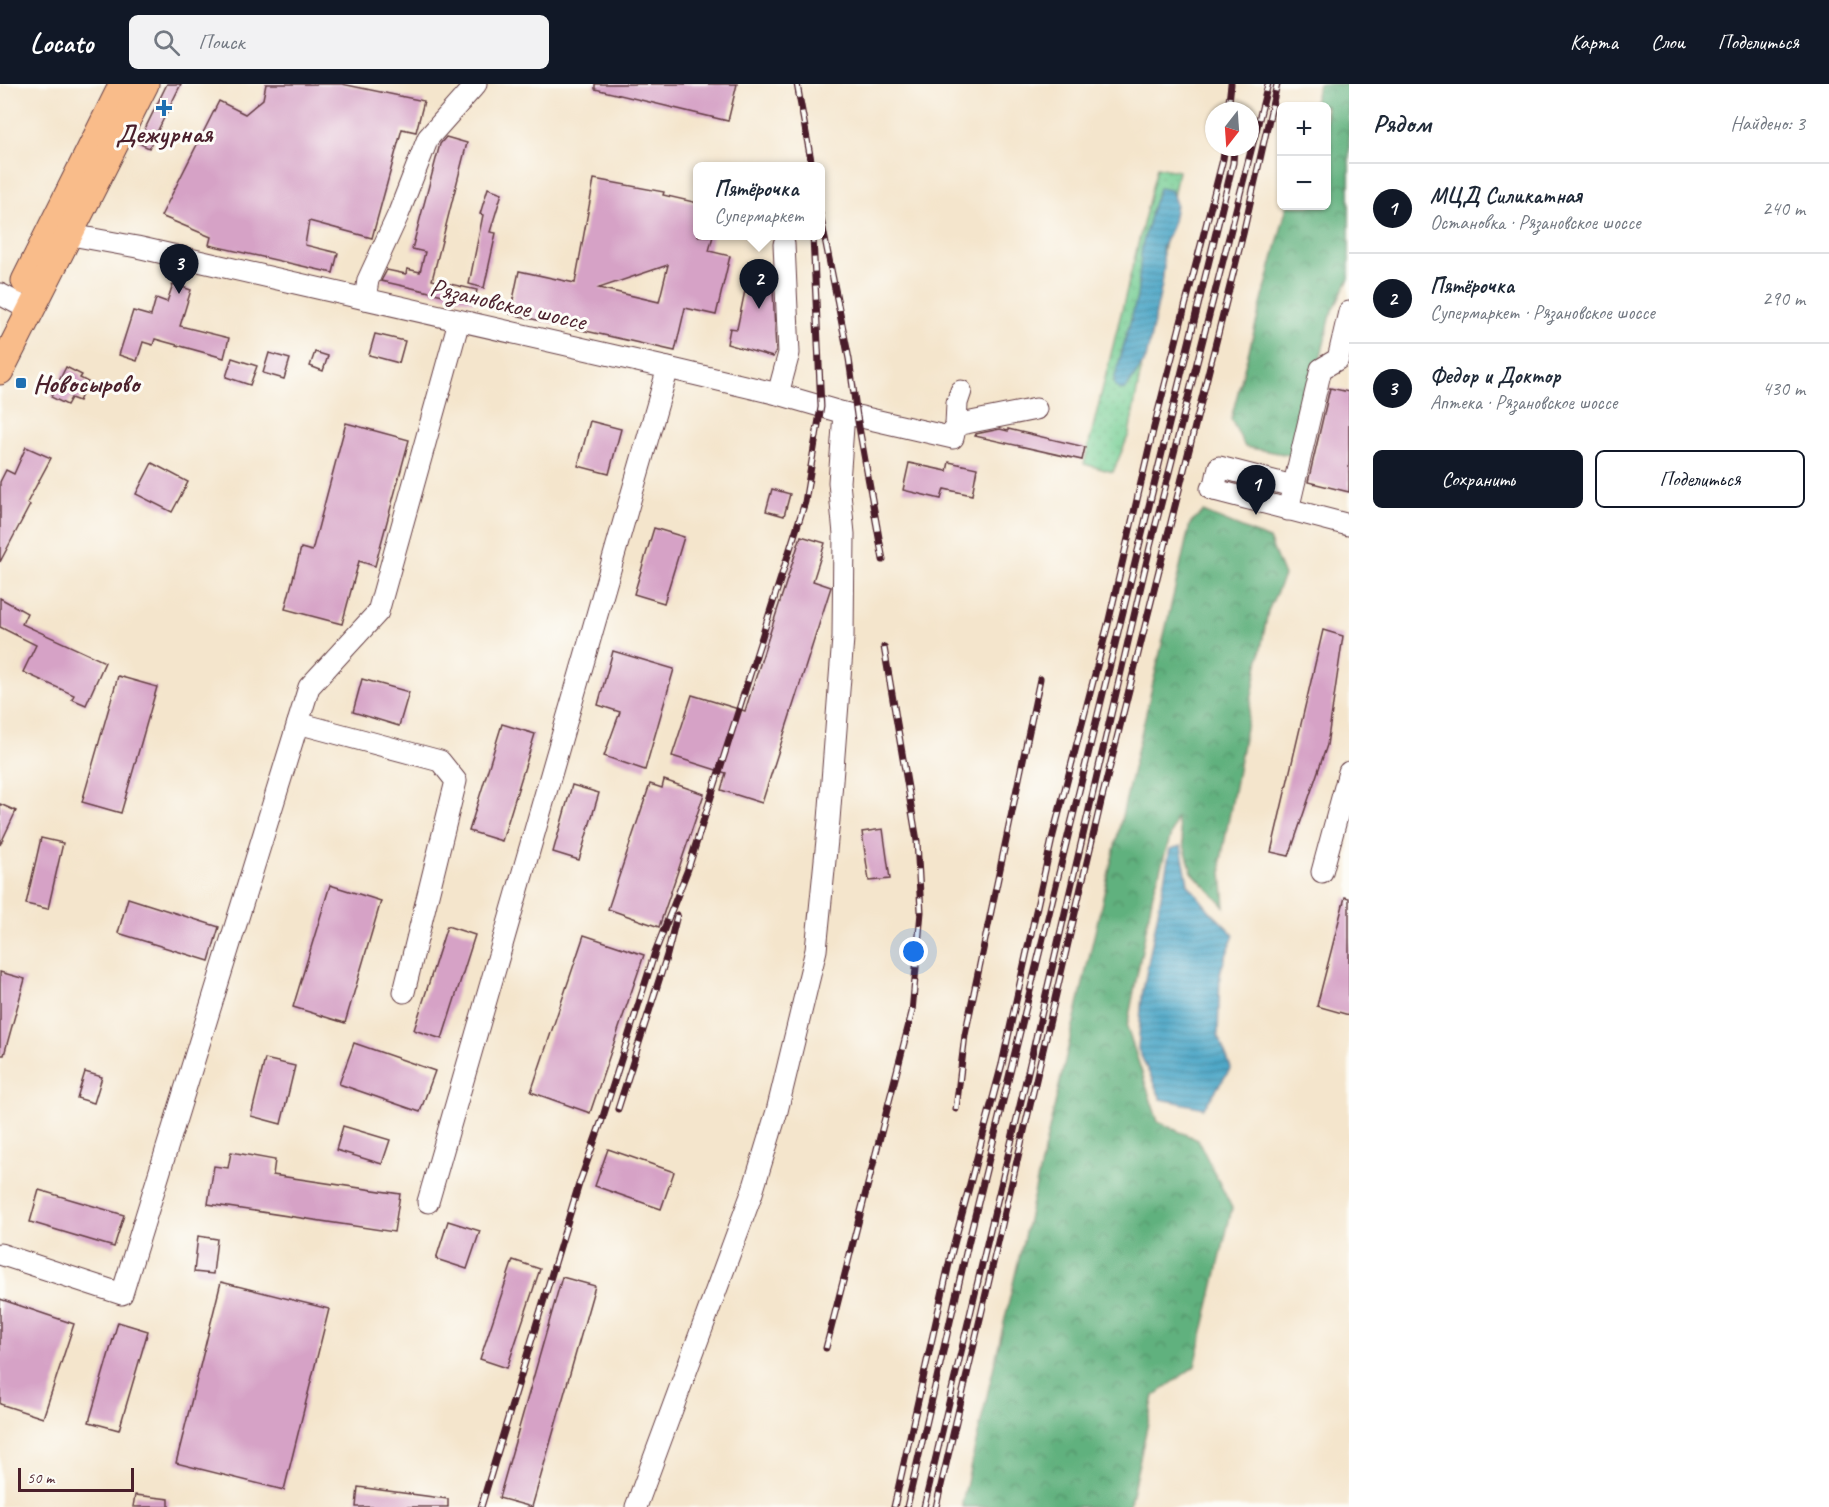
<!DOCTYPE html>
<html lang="ru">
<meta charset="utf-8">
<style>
body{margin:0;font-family:Caveat,sans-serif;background:#f2f2f3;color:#1f2937}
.controls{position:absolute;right:18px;top:18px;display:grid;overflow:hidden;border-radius:9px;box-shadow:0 2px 4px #0004}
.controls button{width:54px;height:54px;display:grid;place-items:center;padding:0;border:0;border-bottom:2px solid #e0e1e3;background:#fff;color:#1f2937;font:30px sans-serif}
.compass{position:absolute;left:1205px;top:18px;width:54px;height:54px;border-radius:50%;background:#fff;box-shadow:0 2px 4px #0004;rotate:197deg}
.scale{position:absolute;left:18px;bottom:15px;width:116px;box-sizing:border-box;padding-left:6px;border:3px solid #4a1f2b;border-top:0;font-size:16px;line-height:21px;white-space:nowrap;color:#4a1f2b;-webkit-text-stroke:4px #fdfcf7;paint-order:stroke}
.you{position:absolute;left:914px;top:868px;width:21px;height:21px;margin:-15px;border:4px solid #fff;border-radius:50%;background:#1a73e8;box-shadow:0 0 0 9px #1a73e833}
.badge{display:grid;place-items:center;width:39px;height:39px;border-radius:50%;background:#111827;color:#fff;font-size:20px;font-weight:700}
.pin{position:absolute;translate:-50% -50px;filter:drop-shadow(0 2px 3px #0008)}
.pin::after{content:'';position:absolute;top:32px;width:21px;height:18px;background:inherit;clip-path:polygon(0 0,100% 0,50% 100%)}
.popup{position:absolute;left:693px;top:78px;width:132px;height:78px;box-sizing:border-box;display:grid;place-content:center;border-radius:9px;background:#fff;filter:drop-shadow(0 2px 4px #0005);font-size:20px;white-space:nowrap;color:#747a83}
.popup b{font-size:22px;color:#1f2937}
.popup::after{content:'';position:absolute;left:50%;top:100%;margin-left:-12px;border:12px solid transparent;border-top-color:#fff}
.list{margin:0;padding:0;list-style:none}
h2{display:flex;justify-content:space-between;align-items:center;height:78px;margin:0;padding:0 24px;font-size:26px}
h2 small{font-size:20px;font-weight:400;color:#747a83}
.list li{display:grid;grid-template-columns:39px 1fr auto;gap:18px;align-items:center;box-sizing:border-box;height:90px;padding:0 24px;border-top:2px solid #e0e1e3}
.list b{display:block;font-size:22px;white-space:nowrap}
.list p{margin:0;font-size:20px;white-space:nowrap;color:#747a83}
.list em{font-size:20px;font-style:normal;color:#747a83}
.actions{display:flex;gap:12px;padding:18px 24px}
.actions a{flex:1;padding:14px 0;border:2px solid #111827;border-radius:9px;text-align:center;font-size:21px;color:#111827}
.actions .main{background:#111827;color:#fff}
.icon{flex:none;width:33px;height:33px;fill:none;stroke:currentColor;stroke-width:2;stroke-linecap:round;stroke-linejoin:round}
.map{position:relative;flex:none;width:1349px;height:1423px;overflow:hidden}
header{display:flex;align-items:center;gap:36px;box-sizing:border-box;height:84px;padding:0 30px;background:#111827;color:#fff}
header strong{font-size:28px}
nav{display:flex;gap:33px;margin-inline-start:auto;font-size:21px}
.search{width:420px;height:54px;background:#f2f2f3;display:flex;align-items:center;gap:15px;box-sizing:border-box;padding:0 21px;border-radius:9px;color:#747a83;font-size:22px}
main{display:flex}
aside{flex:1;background:#fff}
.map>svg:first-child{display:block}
</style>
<header>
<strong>Locato</strong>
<div class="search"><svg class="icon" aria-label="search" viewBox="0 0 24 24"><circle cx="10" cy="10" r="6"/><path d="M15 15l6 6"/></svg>Поиск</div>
<nav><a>Карта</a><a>Слои</a><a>Поделиться</a></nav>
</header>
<main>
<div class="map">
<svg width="1349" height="1423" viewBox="0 0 1349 1423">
<defs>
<pattern id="green-dots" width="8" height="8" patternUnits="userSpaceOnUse" patternTransform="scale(1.5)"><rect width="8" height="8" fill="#76ce94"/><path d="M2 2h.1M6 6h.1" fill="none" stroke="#68b080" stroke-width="1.8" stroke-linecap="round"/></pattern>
<pattern id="forest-crowns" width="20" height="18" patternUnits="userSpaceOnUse" patternTransform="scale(1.5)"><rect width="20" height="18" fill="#60b17e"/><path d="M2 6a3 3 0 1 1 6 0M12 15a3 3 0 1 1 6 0" fill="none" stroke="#518f67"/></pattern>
<pattern id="water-rules" width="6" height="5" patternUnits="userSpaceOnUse" patternTransform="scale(1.5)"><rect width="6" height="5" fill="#48a5c6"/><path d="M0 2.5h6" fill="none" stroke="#3e86a1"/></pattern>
</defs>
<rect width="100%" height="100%" fill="#fdfcf7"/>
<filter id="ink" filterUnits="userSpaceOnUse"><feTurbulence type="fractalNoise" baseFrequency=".0167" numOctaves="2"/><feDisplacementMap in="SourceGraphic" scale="12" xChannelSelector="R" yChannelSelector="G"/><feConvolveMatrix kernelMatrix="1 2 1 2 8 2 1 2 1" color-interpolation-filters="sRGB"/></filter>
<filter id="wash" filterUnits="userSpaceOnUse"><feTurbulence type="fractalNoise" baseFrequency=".008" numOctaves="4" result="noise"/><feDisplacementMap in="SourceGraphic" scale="24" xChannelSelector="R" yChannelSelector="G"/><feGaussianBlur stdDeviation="1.35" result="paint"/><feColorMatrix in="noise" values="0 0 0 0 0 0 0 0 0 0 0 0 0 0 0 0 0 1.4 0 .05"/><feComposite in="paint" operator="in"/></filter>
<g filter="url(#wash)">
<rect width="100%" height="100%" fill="#f4e5cc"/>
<path fill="url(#green-dots)" stroke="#607660" stroke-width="1.5" d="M 1157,83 L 1178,87 L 1129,350 L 1113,388 L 1084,380 Z"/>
<g fill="url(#forest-crowns)" stroke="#556854" stroke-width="1.5">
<path d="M 1319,0 L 1349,0 L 1349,194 L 1331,231 L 1312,309 L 1294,372 L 1245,363 L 1231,335 L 1287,122 L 1326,122 L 1326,22 L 1313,22 Z"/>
<path d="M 1203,428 L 1269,455 L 1284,492 L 1268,527 L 1221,776 L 1225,823 L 1192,788 L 1176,734 L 1153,809 L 1127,943 L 1158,1038 L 1198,1056 L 1232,1124 L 1195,1282 L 1154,1312 L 1129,1423 L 963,1423 L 962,1419 L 1190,440 Z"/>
</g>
<g fill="url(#water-rules)" stroke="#496278" stroke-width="1.5">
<path d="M 1159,104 L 1171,106 L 1176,120 L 1172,143 L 1162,164 L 1164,182 L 1162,201 L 1146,275 L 1126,305 L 1120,306 L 1115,302 L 1114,296 L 1137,213 L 1142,162 L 1153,121 Z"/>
<path d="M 1181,762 L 1188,800 L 1209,826 L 1234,851 L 1220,888 L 1218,951 L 1231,984 L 1204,1024 L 1161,1015 L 1138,965 L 1142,911 L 1170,765 Z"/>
</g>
<g id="blocks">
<g fill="#d6a2c6" fill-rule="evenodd">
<path d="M 167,0 L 181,0 L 149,64 L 138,59 Z"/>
<path d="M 266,0 L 342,0 L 424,17 L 416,48 L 402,45 L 372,154 L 309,137 L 305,161 L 338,169 L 333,189 L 209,161 L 211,153 L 161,132 L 219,17 L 245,30 L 263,15 Z"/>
<path d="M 595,0 L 737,0 L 728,37 L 595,5 Z"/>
<path d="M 446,53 L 467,59 L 432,196 L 477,206 L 474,218 L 381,197 L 387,186 L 406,190 L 407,185 L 420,188 L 425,168 L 412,165 L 440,60 Z"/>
<path d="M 594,95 L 664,108 L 663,111 L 698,119 L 698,152 L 713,152 L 709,167 L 730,172 L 716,231 L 685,224 L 675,267 L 510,230 L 519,187 L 575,199 ZM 668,181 L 659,218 L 599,204 Z"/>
<path d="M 488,104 L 502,109 L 490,148 L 496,149 L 484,204 L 469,200 L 483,131 L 480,130 Z"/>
<path d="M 747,197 L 773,205 L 776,267 L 773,273 L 727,260 L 730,244 L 737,245 Z"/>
<path d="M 173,200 L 191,206 L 180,242 L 229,254 L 224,274 L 155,255 L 153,261 L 143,258 L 137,277 L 119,271 L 133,227 L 151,232 L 156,214 L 167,218 Z"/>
<path d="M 375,250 L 405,257 L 399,279 L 369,271 Z"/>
<path d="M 315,268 L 328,272 L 323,287 L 310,282 Z"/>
<path d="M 269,269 L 290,275 L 284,295 L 263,289 Z"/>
<path d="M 232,274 L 257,282 L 250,301 L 226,293 Z"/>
<path d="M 66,283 L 82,291 L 80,294 L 88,298 L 79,317 L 71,314 L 67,321 L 51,313 Z"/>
<path d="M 1330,304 L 1349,308 L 1349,408 L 1308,398 Z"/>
<path d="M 590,337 L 621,345 L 609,390 L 578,382 Z"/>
<path d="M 346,339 L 409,356 L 375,482 L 359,477 L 342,540 L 285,525 L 301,464 L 312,467 Z"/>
<path d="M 1000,345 L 1008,347 L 1008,345 L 1085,363 L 1082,376 L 975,352 L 976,350 Z"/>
<path d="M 26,363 L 51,374 L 27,419 L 30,421 L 0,478 L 0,398 L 6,386 L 14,390 Z"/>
<path d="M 949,378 L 977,384 L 972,411 L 944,405 L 941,415 L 903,406 L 909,379 L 947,387 Z"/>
<path d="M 152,379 L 188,398 L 172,428 L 136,410 Z"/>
<path d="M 772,405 L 790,410 L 784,432 L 766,427 Z"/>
<path d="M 654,444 L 684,453 L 664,519 L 634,510 Z"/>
<path d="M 801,452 L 825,459 L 813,497 L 831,503 L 762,719 L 721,706 L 726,689 L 672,672 L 692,611 L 745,627 Z"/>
<path d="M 0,514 L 27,529 L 22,540 L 105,578 L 86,621 L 72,615 L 74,611 L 23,588 L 36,561 L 0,543 Z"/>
<path d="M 1323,546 L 1343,552 L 1327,661 L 1289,772 L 1271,768 Z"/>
<path d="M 613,567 L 674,585 L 645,686 L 604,672 L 620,628 L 598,621 Z"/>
<path d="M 118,592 L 157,603 L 121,729 L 82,718 Z"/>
<path d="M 362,595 L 409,608 L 399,642 L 353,628 Z"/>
<path d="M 502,640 L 535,650 L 502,757 L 469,747 Z"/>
<path d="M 664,696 L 704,710 L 659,843 L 608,825 L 650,700 L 662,704 Z"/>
<path d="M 572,701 L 599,709 L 579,776 L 553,768 Z"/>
<path d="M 0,720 L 16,727 L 0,761 Z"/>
<path d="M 883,745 L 890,795 L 869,797 L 862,748 Z"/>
<path d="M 41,754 L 63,759 L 48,825 L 26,820 Z"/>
<path d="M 330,801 L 381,817 L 345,939 L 293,923 Z"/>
<path d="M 1345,813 L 1349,814 L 1349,931 L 1317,922 Z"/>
<path d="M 128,814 L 219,843 L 209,877 L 118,849 Z"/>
<path d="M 447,842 L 475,851 L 442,955 L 414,946 Z"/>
<path d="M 584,851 L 644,871 L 590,1029 L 531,1008 Z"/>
<path d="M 0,888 L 25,895 L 4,971 L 0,971 Z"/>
<path d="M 354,959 L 435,987 L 420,1028 L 339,1000 Z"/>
<path d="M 265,975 L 295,982 L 281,1040 L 251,1032 Z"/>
<path d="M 85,988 L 102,993 L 94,1019 L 77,1014 Z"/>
<path d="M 343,1042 L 390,1056 L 382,1080 L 336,1066 Z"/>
<path d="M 608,1065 L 674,1088 L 661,1125 L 595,1102 Z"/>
<path d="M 231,1068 L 275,1076 L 273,1091 L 400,1110 L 394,1148 L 208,1120 L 214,1082 L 228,1084 Z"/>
<path d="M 39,1106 L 124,1131 L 114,1163 L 30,1138 Z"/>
<path d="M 448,1137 L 480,1147 L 467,1185 L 436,1175 Z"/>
<path d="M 198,1152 L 217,1155 L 213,1190 L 194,1188 Z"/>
<path d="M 513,1176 L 540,1185 L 507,1284 L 480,1275 Z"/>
<path d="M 562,1193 L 595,1202 L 532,1423 L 499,1414 Z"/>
<path d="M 221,1198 L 329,1225 L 284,1406 L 176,1379 Z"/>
<path d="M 0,1215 L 74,1240 L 43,1334 L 0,1320 Z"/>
<path d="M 118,1238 L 148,1247 L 119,1346 L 89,1338 Z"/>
<path d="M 358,1403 L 448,1415 L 448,1423 L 356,1423 Z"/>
<path d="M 135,1411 L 169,1415 L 169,1423 L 133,1423 Z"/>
</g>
</g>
</g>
<g filter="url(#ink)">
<use href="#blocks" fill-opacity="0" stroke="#643d43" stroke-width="1.5"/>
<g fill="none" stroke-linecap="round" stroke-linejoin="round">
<g stroke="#643d43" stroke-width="23">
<g id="minor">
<path d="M 55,148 L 137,163 L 668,284 L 778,310 L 844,329 L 953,354 L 956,341 L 1036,325"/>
<path d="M 0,210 L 30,226"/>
<path d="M 365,215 L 368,196 L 398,131 L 428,54 L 476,0"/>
<path d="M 778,310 L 789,269 L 784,160"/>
<path d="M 956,341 L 957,319 L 961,307"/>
<path d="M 1211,405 L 1349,441"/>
<path d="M 1214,406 L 1219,383 L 1293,402"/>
<path d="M 1288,426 L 1321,285 L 1338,275 L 1349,228"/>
<path d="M 298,639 L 440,677 L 456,697 L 404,908"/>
<path d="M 1322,788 L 1349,688"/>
<path d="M 428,1118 L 668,284"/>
<path d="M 0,1170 L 122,1210 L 309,603 L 378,528 L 459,237"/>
<path d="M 636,1423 L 752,1109 L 777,1027 L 816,866 L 829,736 L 843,554 L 844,450 L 839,398 L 844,329"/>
</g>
</g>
<g stroke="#643d43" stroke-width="29">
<g id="major">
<path d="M 25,197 L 123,0"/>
<path d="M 0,287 L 145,0"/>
</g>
</g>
<use href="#minor" stroke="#fff" stroke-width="21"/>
<use href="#major" stroke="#f9bc8a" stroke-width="27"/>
<g stroke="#4a1f2b" stroke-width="7">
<g id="rail">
<path d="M 797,0 L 812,82"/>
<path d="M 1228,27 L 1231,0"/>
<path d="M 820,130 L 849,275 L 857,332 L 883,476"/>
<path d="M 618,1025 L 667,871 L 677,831"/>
<path d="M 956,1025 L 965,951 L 1040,595"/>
<path d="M 826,1264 L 912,928 L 921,828 L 917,757 L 884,563"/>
<path d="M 481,1423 L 579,1100 L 602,1036 L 655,868 L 688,785 L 805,418 L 821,323 L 813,152"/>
<path d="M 894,1423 L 951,1171 L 1002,980 L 1052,755 L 1108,540 L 1153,347 L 1223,75 L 1225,63"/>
<path d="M 907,1423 L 968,1160 L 1233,79 L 1234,63"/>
<path d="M 924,1423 L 1027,992 L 1150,463 L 1268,0"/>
<path d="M 936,1423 L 1101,718 L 1243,150 L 1277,0"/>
</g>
</g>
<use href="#rail" stroke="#fdfcf7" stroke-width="4.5" stroke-dasharray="14" stroke-linecap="butt"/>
</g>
</g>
<g fill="#1f6fb2" stroke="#fdfcf7" stroke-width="2">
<path d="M161 15h6v6h6v6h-6v6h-6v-6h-6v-6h6z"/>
<rect x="15" y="293" width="12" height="12" rx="3"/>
</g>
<g text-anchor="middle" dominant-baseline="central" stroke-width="6" stroke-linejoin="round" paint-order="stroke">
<g font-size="26" font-weight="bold" fill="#4a1f2b" stroke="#fdfcf7">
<text x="164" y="49">Дежурная</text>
<text x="33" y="299" text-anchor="start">Новосырово</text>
</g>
<g font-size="26" fill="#4a1f2b" stroke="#fdfcf7">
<text transform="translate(508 220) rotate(13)">Рязановское шоссе</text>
</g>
</g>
</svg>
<div class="controls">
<button>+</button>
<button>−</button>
</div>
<svg class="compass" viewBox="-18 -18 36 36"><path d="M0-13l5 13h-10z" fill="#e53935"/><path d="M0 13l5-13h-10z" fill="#747a83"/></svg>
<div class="scale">50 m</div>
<div class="you"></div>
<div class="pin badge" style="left:1256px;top:431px">1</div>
<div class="pin badge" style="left:759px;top:225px">2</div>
<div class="popup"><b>Пятёрочка</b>Супермаркет</div>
<div class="pin badge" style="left:179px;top:210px">3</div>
</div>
<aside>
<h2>Рядом<small>Найдено: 3</small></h2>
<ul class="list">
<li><span class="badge">1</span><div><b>МЦД Силикатная</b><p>Остановка · Рязановское шоссе</p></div><em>240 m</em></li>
<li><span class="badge">2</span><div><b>Пятёрочка</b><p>Супермаркет · Рязановское шоссе</p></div><em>290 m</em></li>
<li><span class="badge">3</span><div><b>Федор и Доктор</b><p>Аптека · Рязановское шоссе</p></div><em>430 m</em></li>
</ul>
<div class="actions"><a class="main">Сохранить</a><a>Поделиться</a></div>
</aside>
</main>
